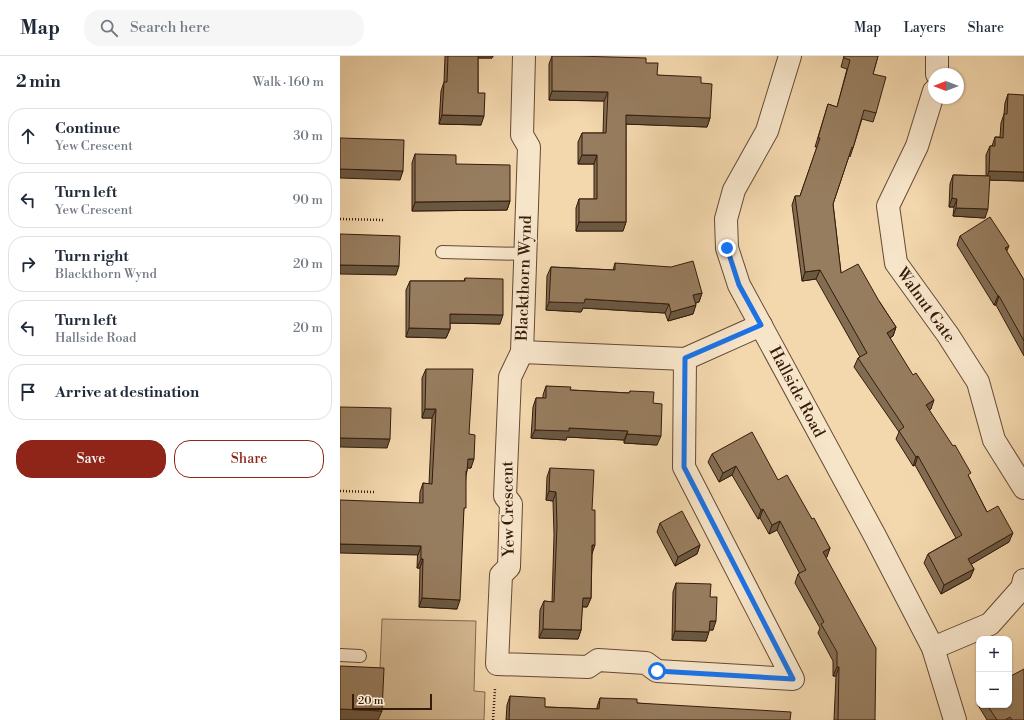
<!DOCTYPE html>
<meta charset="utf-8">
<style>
body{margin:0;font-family:"Libre Bodoni",serif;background:#f6f6f7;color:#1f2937}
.controls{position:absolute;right:12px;bottom:12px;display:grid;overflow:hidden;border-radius:8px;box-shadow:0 1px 3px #0004}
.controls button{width:36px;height:36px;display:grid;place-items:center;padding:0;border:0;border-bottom:1px solid #e0e1e3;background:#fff;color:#1f2937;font:20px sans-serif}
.compass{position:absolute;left:588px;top:12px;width:36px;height:36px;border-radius:50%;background:#fff;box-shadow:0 1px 3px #0004;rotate:270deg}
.scale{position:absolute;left:12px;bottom:10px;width:80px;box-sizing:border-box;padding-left:4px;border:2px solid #341b0b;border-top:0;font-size:11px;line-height:14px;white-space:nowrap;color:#341b0b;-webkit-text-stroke:3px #f7e5ca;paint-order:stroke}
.stop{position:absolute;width:12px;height:12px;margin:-9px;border:3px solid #1a73e8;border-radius:50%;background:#fff}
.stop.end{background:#1a73e8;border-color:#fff;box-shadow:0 1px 4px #0008}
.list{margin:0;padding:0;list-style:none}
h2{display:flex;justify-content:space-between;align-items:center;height:52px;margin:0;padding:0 16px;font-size:17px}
h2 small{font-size:13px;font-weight:400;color:#747a83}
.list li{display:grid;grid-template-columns:26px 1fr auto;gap:12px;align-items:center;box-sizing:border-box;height:56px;margin:0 8px 8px;padding:0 8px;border:1px solid #e0e1e3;border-radius:16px}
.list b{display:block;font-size:15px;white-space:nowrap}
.list p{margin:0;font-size:13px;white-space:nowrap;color:#747a83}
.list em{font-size:13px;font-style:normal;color:#747a83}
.actions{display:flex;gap:8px;padding:12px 16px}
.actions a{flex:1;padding:9px 0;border:1px solid #8f2418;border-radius:16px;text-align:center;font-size:14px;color:#8f2418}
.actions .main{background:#8f2418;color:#fff}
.icon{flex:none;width:22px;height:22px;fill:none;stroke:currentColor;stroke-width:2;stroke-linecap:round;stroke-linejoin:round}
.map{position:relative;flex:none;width:684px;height:664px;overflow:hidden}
header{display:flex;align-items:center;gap:24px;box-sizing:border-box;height:56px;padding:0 20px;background:#fff;border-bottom:1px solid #e0e1e3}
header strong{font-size:19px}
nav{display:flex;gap:22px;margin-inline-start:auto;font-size:14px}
.search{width:280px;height:36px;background:#f6f6f7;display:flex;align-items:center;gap:10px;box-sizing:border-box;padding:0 14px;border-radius:16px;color:#747a83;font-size:15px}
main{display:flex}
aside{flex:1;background:#fff}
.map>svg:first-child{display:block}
</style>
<header>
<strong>Map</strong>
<div class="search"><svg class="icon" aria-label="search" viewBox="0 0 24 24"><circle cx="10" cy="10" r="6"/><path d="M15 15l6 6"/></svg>Search here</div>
<nav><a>Map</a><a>Layers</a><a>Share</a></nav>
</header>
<main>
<aside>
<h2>2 min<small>Walk · 160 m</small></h2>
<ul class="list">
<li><svg class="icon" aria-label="ahead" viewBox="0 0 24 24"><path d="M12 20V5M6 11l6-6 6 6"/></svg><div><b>Continue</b><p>Yew Crescent</p></div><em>30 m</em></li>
<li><svg class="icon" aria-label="left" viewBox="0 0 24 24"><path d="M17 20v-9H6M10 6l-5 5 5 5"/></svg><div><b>Turn left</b><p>Yew Crescent</p></div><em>90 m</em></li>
<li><svg class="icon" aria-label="right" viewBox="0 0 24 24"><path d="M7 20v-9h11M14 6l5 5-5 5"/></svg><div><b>Turn right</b><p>Blackthorn Wynd</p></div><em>20 m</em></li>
<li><svg class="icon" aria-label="left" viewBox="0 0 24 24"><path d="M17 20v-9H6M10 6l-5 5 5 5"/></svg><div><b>Turn left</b><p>Hallside Road</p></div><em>20 m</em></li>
<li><svg class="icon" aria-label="arrive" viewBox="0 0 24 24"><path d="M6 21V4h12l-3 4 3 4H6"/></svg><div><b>Arrive at destination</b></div></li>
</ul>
<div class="actions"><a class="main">Save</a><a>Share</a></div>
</aside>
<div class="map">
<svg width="684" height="664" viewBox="0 0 684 664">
<rect width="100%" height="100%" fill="#f3d7ad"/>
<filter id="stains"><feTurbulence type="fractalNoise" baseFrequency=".005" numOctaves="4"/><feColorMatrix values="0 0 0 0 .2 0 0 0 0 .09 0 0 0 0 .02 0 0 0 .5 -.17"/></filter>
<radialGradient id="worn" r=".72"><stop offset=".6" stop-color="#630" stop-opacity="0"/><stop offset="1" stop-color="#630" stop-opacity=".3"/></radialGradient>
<path fill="#d3b791" stroke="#84694e" d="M 42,563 L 136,565 L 134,635 L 145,636 L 144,664 L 38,664 Z"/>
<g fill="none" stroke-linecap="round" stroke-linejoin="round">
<g stroke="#644a34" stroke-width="14">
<g id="service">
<path d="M 102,196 L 184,198"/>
<path d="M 0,599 L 20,600"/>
</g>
</g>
<g stroke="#644a34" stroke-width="24">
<g id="minor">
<path d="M 184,0 L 182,79 L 189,91 L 182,296 L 170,321 L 165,440 L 171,448 L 169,511 L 161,519 L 157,608 L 248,611 L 258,604 L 306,607 L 317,615 L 453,623 L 344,411 L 345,303"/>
<path d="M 450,0 L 427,75 L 394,134 L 386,163 L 387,192 L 399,229 L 535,480 L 593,592 L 615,664"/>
<path d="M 597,0 L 597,18"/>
<path d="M 594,35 L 577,90 L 548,150 L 556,207 L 608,279 L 638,326 L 654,384 L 684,432"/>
<path d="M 182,296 L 345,303 L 421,269"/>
<path d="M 593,592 L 650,568 L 682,532 L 684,524"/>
</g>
</g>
<g stroke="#341b0b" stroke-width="2.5" stroke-dasharray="1 2" stroke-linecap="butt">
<path d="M 0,163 L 44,164"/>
<path d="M 0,435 L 34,436"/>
<path d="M 153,664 L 155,633"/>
</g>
<use href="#service" stroke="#f7e5ca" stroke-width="12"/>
<use href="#minor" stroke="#f7e5ca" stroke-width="22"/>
</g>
<g fill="#826c52" stroke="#341b0b">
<path d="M 105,0 L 153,0 L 152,2 L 138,2 L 138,37 L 141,69 L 99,68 L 101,35 L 104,26 Z"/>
<path d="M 212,0 L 306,7 L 317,19 L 361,27 L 370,62 L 367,71 L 286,68 L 286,166 L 283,175 L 236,175 L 236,152 L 239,143 L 254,143 L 254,108 L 238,108 L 238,86 L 242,77 L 263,77 L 264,45 L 209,44 L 209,8 Z"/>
<path d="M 504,0 L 538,0 L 533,18 L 536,57 L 533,66 L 522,63 L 513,92 L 510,101 L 509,100 L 493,148 L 501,217 L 539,245 L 556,271 L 553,280 L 550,282 L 591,353 L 589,354 L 629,421 L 647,456 L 669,486 L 631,508 L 634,513 L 630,522 L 601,538 L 584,507 L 588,498 L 616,482 L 575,409 L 573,410 L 556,383 L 559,376 L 514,311 L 518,302 L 520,301 L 476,223 L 462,225 L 452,149 L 455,140 L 460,140 L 477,91 L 475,91 L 488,48 L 497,51 L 507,13 L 501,11 Z"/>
<path d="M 668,38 L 684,125 L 649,124 L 645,162 L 613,160 L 614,151 L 609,151 L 610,128 L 613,119 L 646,120 L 646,99 L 650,90 L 652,90 L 655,81 L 660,81 L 661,67 L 664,58 L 665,47 Z"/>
<path d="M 75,98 L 116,108 L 170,145 L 167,154 L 72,155 L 72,107 Z"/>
<path d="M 620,180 L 667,196 L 684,224 L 684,300 L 656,249 L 654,249 L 617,189 Z"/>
<path d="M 275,207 L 362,237 L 359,246 L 356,247 L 353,258 L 328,265 L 325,257 L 243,252 L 241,256 L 206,254 L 207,220 L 211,211 L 273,214 Z"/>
<path d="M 125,222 L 160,268 L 110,267 L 110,273 L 106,282 L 66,281 L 66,234 L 70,225 L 124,225 Z"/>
<path d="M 86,313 L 129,378 L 131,412 L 127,412 L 127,415 L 126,420 L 117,553 L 79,551 L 80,512 L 77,512 L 80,436 L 83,427 L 89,428 L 92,362 L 82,362 L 82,322 Z"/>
<path d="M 206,330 L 230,334 L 289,337 L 290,335 L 313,347 L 317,389 L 284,387 L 284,384 L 227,381 L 226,384 L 191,382 L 193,351 L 196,342 L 203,342 L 203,339 Z"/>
<path d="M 372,398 L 438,424 L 472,463 L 490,492 L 486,502 L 535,664 L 494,664 L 496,620 L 493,620 L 493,605 L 478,577 L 480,572 L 455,527 L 458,518 L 460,518 L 437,474 L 429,478 L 420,462 L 418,463 L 392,419 L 379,426 L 368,406 Z"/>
<path d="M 210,412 L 252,454 L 252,498 L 251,542 L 247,551 L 242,551 L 241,574 L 238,583 L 199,582 L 200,554 L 204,545 L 212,546 L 214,479 L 213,445 L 206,444 L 207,421 Z"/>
<path d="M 320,467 L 360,489 L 357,498 L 335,510 L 317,476 Z"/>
<path d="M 336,527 L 370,541 L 373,574 L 369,574 L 366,585 L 332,584 L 333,536 Z"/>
<path d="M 170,640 L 205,651 L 257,653 L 257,651 L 260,642 L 297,647 L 450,664 L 166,664 L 167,649 Z"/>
<path d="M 639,645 L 639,649 L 669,649 L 684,664 L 647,664 L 638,649 Z"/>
</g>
<g fill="#6a5842" stroke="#341b0b">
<path d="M 135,0 L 153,0 L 152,2 L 135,2 Z"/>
<path d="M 212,35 L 268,36 L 264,45 L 209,44 Z"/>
<path d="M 102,59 L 144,60 L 141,69 L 99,68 Z"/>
<path d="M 286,59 L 370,62 L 367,71 L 283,68 Z"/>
<path d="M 242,99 L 257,99 L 254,108 L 238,108 Z"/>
<path d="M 0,113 L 63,115 L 60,124 L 0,122 Z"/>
<path d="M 649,115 L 684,116 L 684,125 L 646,124 Z"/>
<path d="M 612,142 L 617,143 L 614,151 L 609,151 Z"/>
<path d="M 170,145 L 167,154 L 72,155 L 75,146 Z"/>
<path d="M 616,152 L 648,153 L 645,162 L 613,160 Z"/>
<path d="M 239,166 L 286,166 L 283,175 L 236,175 Z"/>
<path d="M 669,190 L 665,199 L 665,192 Z"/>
<path d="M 0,209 L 59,210 L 56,219 L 0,218 Z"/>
<path d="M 480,214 L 476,223 L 462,225 L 465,216 Z"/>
<path d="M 362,237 L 359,246 L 350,248 L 353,239 Z"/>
<path d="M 658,240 L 659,240 L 656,249 L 654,249 Z"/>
<path d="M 245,243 L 329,248 L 325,257 L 243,252 L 241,256 L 206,254 L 209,246 Z"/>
<path d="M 356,249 L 353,258 L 328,265 L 331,256 Z"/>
<path d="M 110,258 L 163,259 L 160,268 L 107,267 Z"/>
<path d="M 556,271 L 553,280 L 543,286 L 547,277 Z"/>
<path d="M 69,272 L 110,273 L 106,282 L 66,281 Z"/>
<path d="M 594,344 L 591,353 L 583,358 L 586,349 Z"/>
<path d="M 85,353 L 96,353 L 92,362 L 82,362 Z"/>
<path d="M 229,372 L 288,375 L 284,384 L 227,381 L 226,384 L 191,382 L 195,374 Z"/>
<path d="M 287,378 L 321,380 L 317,389 L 284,387 Z"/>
<path d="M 0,382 L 50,383 L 47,392 L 0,391 Z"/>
<path d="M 578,400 L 575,409 L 573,410 L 576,401 Z"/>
<path d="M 128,403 L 134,403 L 131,412 L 124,412 Z"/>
<path d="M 396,410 L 392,419 L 379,426 L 383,417 Z"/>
<path d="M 209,435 L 216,436 L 213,445 L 206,444 Z"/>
<path d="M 423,453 L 420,462 L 418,463 L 421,454 Z"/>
<path d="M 440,465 L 437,474 L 429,478 L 432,469 Z"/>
<path d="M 673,477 L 669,486 L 625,512 L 628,503 Z"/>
<path d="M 0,488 L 81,490 L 78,499 L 0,497 Z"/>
<path d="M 252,489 L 255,489 L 252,498 Z"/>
<path d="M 360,489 L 357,498 L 335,510 L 338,501 Z"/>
<path d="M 490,492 L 487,501 L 480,505 L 483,496 Z"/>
<path d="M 81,503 L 83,503 L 80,512 L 77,512 Z"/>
<path d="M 634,513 L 630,522 L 601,538 L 604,529 Z"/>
<path d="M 82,542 L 120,544 L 117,553 L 79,551 Z"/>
<path d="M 243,542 L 251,542 L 247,551 L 240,550 Z"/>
<path d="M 370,565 L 376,565 L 373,574 L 367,574 Z"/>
<path d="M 203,573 L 241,574 L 238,583 L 199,582 Z"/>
<path d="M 335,575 L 369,576 L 366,585 L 332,584 Z"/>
<path d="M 497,611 L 499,611 L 496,620 L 493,620 Z"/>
<path d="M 0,653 L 42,655 L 38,664 L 0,664 Z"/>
</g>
<g fill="#977d5f" stroke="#341b0b">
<path d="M 108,0 L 138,0 L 138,37 L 145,37 L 144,60 L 102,59 L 104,26 L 107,26 Z"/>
<path d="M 212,0 L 236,0 L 306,2 L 306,7 L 318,7 L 317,19 L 361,21 L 361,27 L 372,28 L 370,62 L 286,59 L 286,166 L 239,166 L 239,143 L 257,143 L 257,99 L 242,99 L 242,77 L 266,77 L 268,36 L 212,35 Z"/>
<path d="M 504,0 L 538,0 L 533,18 L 546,21 L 536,57 L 524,54 L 513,92 L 512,91 L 493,148 L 501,217 L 518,208 L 539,245 L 556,271 L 547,277 L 573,319 L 576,317 L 594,344 L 586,349 L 613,390 L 615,389 L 631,417 L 628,419 L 647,456 L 658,450 L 673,477 L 628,503 L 634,513 L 604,529 L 588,498 L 622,479 L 578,400 L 576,401 L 559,375 L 564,371 L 518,302 L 527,297 L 480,214 L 465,216 L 455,140 L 460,140 L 480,82 L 478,82 L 488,48 L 497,51 L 510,4 L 504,2 Z"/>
<path d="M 668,38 L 684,39 L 684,116 L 649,115 L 650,90 L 655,90 L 655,81 L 663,82 L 664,58 L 667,58 Z"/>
<path d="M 0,82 L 64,84 L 63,115 L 0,113 Z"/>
<path d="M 75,98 L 116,99 L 116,108 L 170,109 L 170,145 L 75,146 Z"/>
<path d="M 613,119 L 650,120 L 648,153 L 616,152 L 617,143 L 612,142 Z"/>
<path d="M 650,161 L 669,190 L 665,192 L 684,224 L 684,285 L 659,240 L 658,240 L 620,180 Z"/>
<path d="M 0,178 L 60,180 L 59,210 L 0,209 Z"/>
<path d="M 353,205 L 362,237 L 353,239 L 356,249 L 331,256 L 329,248 L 245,243 L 244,247 L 209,246 L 211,211 L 275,214 L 275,207 L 331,211 Z"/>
<path d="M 125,222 L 163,223 L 163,259 L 110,258 L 110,273 L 69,272 L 70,225 L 125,225 Z"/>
<path d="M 86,313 L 133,313 L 129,378 L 135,379 L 134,403 L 128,403 L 127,415 L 126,415 L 126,452 L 124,452 L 120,544 L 82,542 L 83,503 L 81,503 L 81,490 L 0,488 L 0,444 L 83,447 L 83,427 L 92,428 L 96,353 L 85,353 Z"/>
<path d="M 206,330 L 231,331 L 230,334 L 289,337 L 290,335 L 314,336 L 313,347 L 322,348 L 321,380 L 287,378 L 288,375 L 229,372 L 229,375 L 195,374 L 196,342 L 206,342 Z"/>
<path d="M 0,351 L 51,352 L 50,383 L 0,382 Z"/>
<path d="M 412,376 L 438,424 L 447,419 L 472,463 L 474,462 L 490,492 L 483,496 L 536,592 L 535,664 L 498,664 L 499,611 L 497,611 L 497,596 L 481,568 L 484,566 L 458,518 L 466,514 L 440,465 L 432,469 L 423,453 L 421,454 L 396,410 L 383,417 L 372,398 Z"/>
<path d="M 210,412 L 254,414 L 252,454 L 255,454 L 255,489 L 252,489 L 251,542 L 243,542 L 241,574 L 203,573 L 204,545 L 214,546 L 217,470 L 216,436 L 209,435 Z"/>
<path d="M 342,455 L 360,489 L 338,501 L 320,467 Z"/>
<path d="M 336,527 L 371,528 L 370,541 L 377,541 L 376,565 L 370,565 L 369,576 L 335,575 Z"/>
<path d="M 0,610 L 44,612 L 42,655 L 0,653 Z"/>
<path d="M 684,613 L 684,664 L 672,664 L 670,661 L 665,664 L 657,664 L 647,649 L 669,649 L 669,621 Z"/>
<path d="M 170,640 L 205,642 L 205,651 L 259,653 L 260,642 L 297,643 L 297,647 L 451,656 L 450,664 L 169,664 Z"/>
</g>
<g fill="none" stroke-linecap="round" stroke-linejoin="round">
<path stroke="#1a73e8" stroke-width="5" d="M 317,615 L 453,623 L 344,411 L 345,302 L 421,269 L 399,229 L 387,192"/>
</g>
<g text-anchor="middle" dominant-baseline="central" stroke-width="3.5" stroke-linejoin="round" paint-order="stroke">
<g font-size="16" fill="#341b0b" stroke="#f7e5ca">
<text transform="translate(184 222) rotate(-88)">Blackthorn Wynd</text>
<text transform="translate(586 249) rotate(54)">Walnut Gate</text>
<text transform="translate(457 336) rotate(62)">Hallside Road</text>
<text transform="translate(168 453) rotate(-91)">Yew Crescent</text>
</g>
</g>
<rect width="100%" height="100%" filter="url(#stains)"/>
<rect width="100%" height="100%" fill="url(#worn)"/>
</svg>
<div class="controls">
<button>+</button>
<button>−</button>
</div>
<svg class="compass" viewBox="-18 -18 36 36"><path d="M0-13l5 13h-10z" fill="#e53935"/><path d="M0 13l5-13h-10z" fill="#747a83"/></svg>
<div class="scale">20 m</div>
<div class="stop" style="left:317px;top:615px"></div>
<div class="stop end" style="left:387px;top:192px"></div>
</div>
</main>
